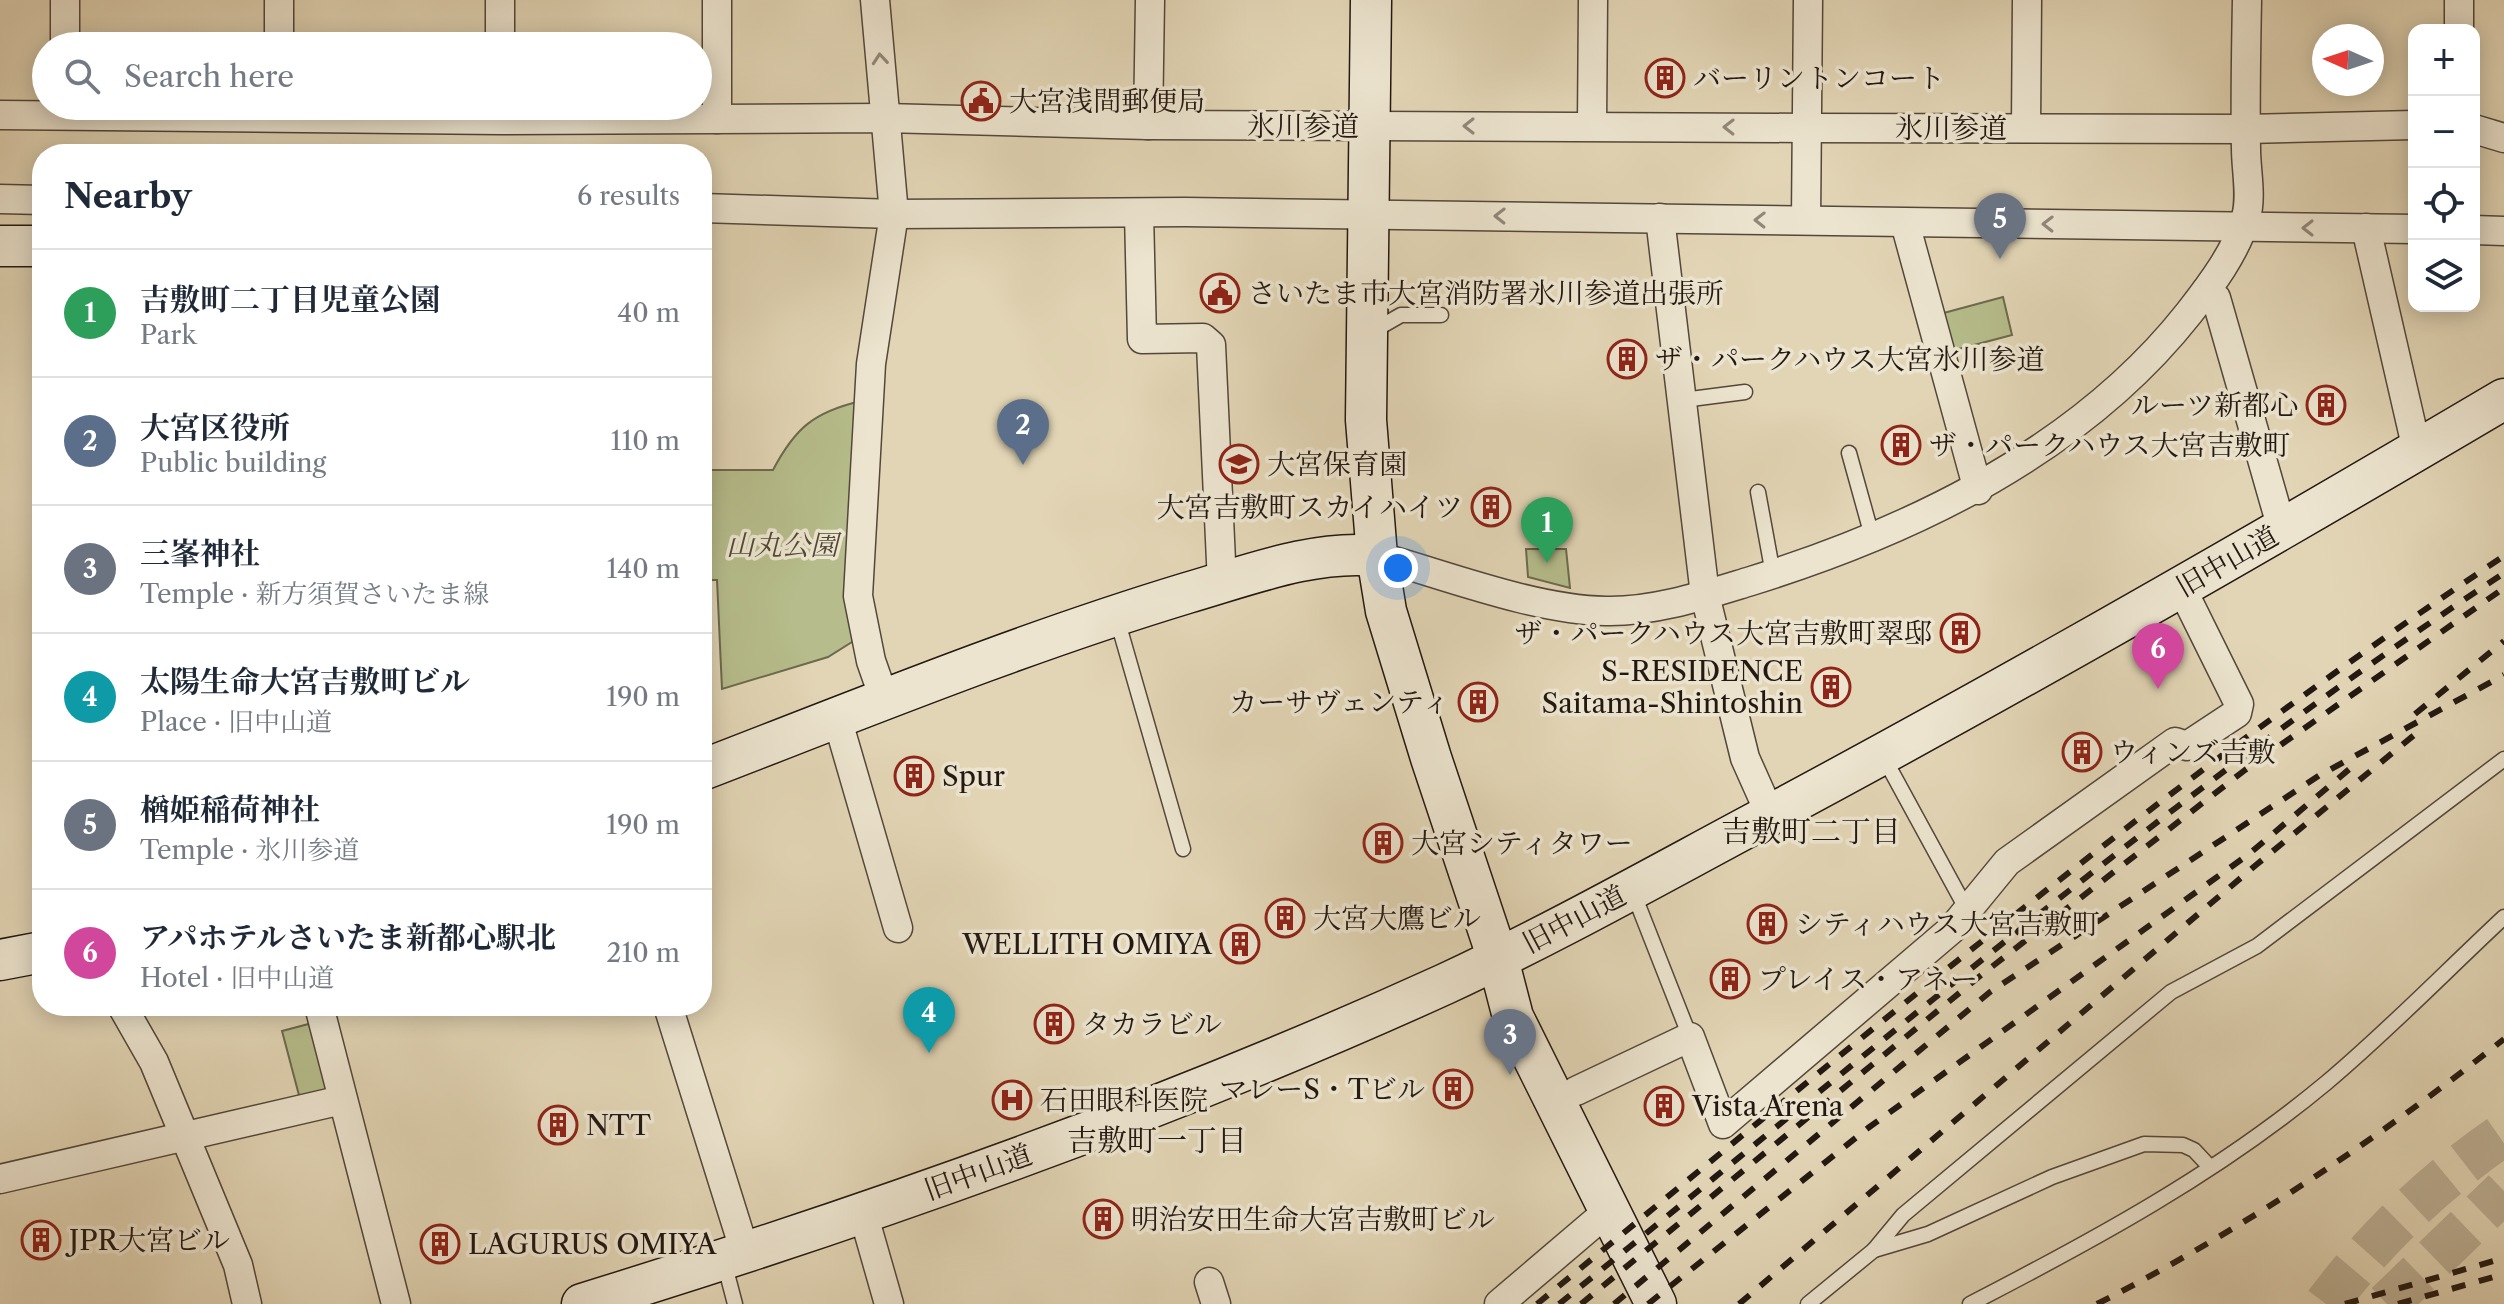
<!DOCTYPE html>
<meta charset="utf-8">
<style>
body{margin:0;font-family:"Libre Caslon Text","Noto Serif JP",serif;background:#f6f6f7;color:#1f2937}
.controls{position:absolute;right:24px;top:24px;display:grid;overflow:hidden;border-radius:16px;box-shadow:0 4px 20px #0003}
.controls button{width:72px;height:72px;display:grid;place-items:center;padding:0;border:0;border-bottom:2px solid #e0e1e3;background:#fff;color:#1f2937;font:40px sans-serif}
.compass{position:absolute;left:2312px;top:24px;width:72px;height:72px;border-radius:50%;background:#fff;box-shadow:0 4px 20px #0003;rotate:273deg}
.you{position:absolute;left:1398px;top:568px;width:28px;height:28px;margin:-20px;border:6px solid #fff;border-radius:50%;background:#1a73e8;box-shadow:0 0 0 12px #1a73e833}
.badge{display:grid;place-items:center;width:52px;height:52px;border-radius:50%;background:#7c3aed;color:#fff;font-size:26px;font-weight:700}
.pin{position:absolute;translate:-50% -66px;filter:drop-shadow(0 2px 4px #0008)}
.pin::after{content:'';position:absolute;top:42px;width:28px;height:24px;background:inherit;clip-path:polygon(0 0,100% 0,50% 100%)}
.list{margin:0;padding:0;list-style:none}
h2{display:flex;justify-content:space-between;align-items:center;height:104px;margin:0;padding:0 32px;font-size:34px}
h2 small{font-size:26px;font-weight:400;color:#747a83}
.list li{display:grid;grid-template-columns:52px 1fr auto;gap:24px;align-items:center;box-sizing:border-box;height:128px;padding:0 32px;border-top:2px solid #e0e1e3}
.list b{display:block;font-size:30px;white-space:nowrap}
.list p{margin:0;font-size:26px;white-space:nowrap;color:#747a83}
.list em{font-size:26px;font-style:normal;color:#747a83}
.icon{flex:none;width:44px;height:44px;fill:none;stroke:currentColor;stroke-width:2;stroke-linecap:round;stroke-linejoin:round}
.map{position:relative;flex:none;width:2504px;height:1304px;overflow:hidden}
.search{position:absolute;background:#fff;box-shadow:0 4px 20px #0003;left:32px;top:32px;width:680px;height:88px;display:flex;align-items:center;gap:20px;box-sizing:border-box;padding:0 28px;border-radius:44px;color:#747a83;font-size:30px}
.panel{position:absolute;background:#fff;box-shadow:0 4px 20px #0003;left:32px;top:144px;width:680px;height:872px;border-radius:32px}
.map>svg:first-child{display:block}
</style>
<div class="map">
<svg width="2504" height="1304" viewBox="0 0 2504 1304">
<rect width="100%" height="100%" fill="#e2d5b5"/>
<filter id="stains"><feTurbulence type="fractalNoise" baseFrequency=".0025" numOctaves="4"/><feColorMatrix values="0 0 0 0 .2 0 0 0 0 .09 0 0 0 0 .02 0 0 0 .5 -.17"/></filter>
<radialGradient id="worn" r=".72"><stop offset=".6" stop-color="#630" stop-opacity="0"/><stop offset="1" stop-color="#630" stop-opacity=".3"/></radialGradient>
<g fill="#b6bc8b" stroke="#6c6a4e" stroke-width="2">
<path d="M 2003,297 L 2012,335 L 1951,351 L 1940,314 Z"/>
<path d="M 861,401 L 852,642 L 828,657 L 722,689 L 717,580 L 702,580 L 702,470 L 773,470 C 795,428 814,412 861,401 Z"/>
<path d="M 1526,549 L 1566,549 L 1570,588 L 1528,577 Z"/>
<path d="M 316,1022 L 334,1090 L 300,1099 L 282,1031 Z"/>
</g>
<g fill="none" stroke-linecap="round" stroke-linejoin="round">
<g stroke="#bcaf94" stroke-width="44" stroke-dasharray="44 22" stroke-linecap="butt">
<path d="M 2326,1304 C 2376,1237 2435,1181 2504,1134"/>
<path d="M 2387,1304 L 2504,1191"/>
</g>
<g stroke="#53473b" stroke-width="17">
<g id="lane">
<path d="M 1373,331 L 1401,315 L 1441,315"/>
<path d="M 1683,400 L 1745,392"/>
<path d="M 1849,453 L 1872,536"/>
<path d="M 1758,492 L 1773,574"/>
<path d="M 1117,619 L 1183,849"/>
<path d="M 1883,756 L 1967,910"/>
<path d="M 1633,892 L 1690,1037"/>
<path d="M 1874,1250 L 1903,1215 L 2171,992 L 2257,946 L 2504,759"/>
<path d="M 724,1262 L 735,1304"/>
<path d="M 1808,1304 L 1874,1250 L 1928,1234 L 2052,1177 L 2144,1144 L 2183,1145 L 2194,1150 L 2209,1166"/>
<path d="M 1970,1304 C 2094,1240 2218,1173 2326,1083 C 2388,1031 2445,972 2504,917"/>
</g>
</g>
<g stroke="#53473b" stroke-width="31">
<g id="street">
<path d="M 65,0 L 65,46"/>
<path d="M 500,0 L 500,46"/>
<path d="M 875,0 L 894,214 L 871,364 L 858,596 L 871,661 L 884,698"/>
<path d="M 2459,30 L 2459,0"/>
<path d="M 279,46 L 279,0"/>
<path d="M 0,115 L 500,120 L 885,118 L 1148,125 L 1807,128 L 2246,129 L 2414,125"/>
<path d="M 717,119 L 717,0"/>
<path d="M 1148,125 L 1150,0"/>
<path d="M 1592,125 L 1593,0"/>
<path d="M 2026,127 L 2027,0"/>
<path d="M 2474,129 L 2504,138"/>
<path d="M 0,199 L 42,200"/>
<path d="M 702,208 L 894,214 L 1185,212 L 2414,229"/>
<path d="M 1139,213 L 1142,339 L 1203,338 L 1211,345 L 1222,583"/>
<path d="M 1660,218 L 1705,595 L 1745,758 L 1770,814"/>
<path d="M 1806,220 L 1808,0"/>
<path d="M 1905,223 L 1978,490"/>
<path d="M 2366,228 L 2417,450"/>
<path d="M 2474,230 L 2504,231"/>
<path d="M 2206,291 L 2216,298 L 2282,529"/>
<path d="M 1377,556 C 1445,575 1535,610 1606,611 C 1655,612 1705,595 1751,581 C 1915,530 2081,450 2189,313 C 2211,285 2236,252 2246,217 C 2252,197 2246,170 2246,149 C 2245,99 2246,50 2247,0"/>
<path d="M 837,718 L 898,928"/>
<path d="M 122,1006 L 154,1062 L 238,1265 L 247,1304"/>
<path d="M 319,1006 L 396,1304"/>
<path d="M 668,1006 L 745,1252"/>
<path d="M 1576,1091 L 1690,1037 L 1723,1124 L 1952,929 L 2007,862 L 2175,742 L 2187,746 L 2237,713 L 2239,704 L 2181,587"/>
<path d="M 0,1179 L 342,1100"/>
<path d="M 863,1213 L 889,1304"/>
<path d="M 1209,1282 L 1216,1304"/>
<path d="M 1499,1304 L 1607,1212"/>
</g>
</g>
<g stroke="#231812" stroke-width="43">
<g id="secondary">
<path d="M 1371,0 L 1366,420 L 1377,556 L 1386,611 L 1431,758 L 1498,959 L 1513,1017 L 1656,1304"/>
<path d="M 0,246 L 42,246"/>
<path d="M 702,770 C 863,708 1022,643 1187,593 C 1246,576 1315,549 1377,556"/>
<path d="M 0,960 L 42,952"/>
<path d="M 582,1304 C 875,1214 1166,1111 1445,984 C 1555,933 1661,873 1768,816 C 2017,683 2262,542 2504,399"/>
</g>
</g>
<use href="#lane" stroke="#ece4cf" stroke-width="14"/>
<use href="#street" stroke="#ece4cf" stroke-width="28"/>
<use href="#secondary" stroke="#ece4cf" stroke-width="40"/>
<g stroke="#231812" stroke-width="6" stroke-dasharray="14 14" stroke-linecap="butt">
<path d="M 2415,714 L 2504,641"/>
<path d="M 1537,1304 C 1852,1046 2164,782 2504,556"/>
<path d="M 1559,1304 C 1869,1054 2171,793 2504,573"/>
<path d="M 1581,1304 L 1980,976 L 2245,770 L 2504,588"/>
<path d="M 1614,1304 L 1990,992 L 2320,775 L 2504,675"/>
<path d="M 1648,1304 L 1868,1128 L 2249,854 L 2353,766"/>
<path d="M 1739,1304 L 2256,865 L 2424,727"/>
<path d="M 2097,1304 C 2242,1230 2377,1140 2504,1039"/>
<path d="M 2345,1304 L 2504,1258"/>
<path d="M 2398,1304 L 2504,1274"/>
</g>
</g>
<defs><path id="oneway-chevron" d="M-2-3.5L2.5 0L-2 3.5" fill="none" stroke-width="1.6" stroke-linecap="round" stroke-linejoin="round" transform="scale(2)"/></defs>
<g stroke="#92887a">
<use href="#oneway-chevron" transform="translate(880 59) rotate(-95)"/>
<use href="#oneway-chevron" transform="translate(1469 126) rotate(180)"/>
<use href="#oneway-chevron" transform="translate(1729 127) rotate(-179)"/>
<use href="#oneway-chevron" transform="translate(1500 216) rotate(-179)"/>
<use href="#oneway-chevron" transform="translate(1760 220) rotate(-179)"/>
<use href="#oneway-chevron" transform="translate(2048 224) rotate(-179)"/>
<use href="#oneway-chevron" transform="translate(2308 228) rotate(-180)"/>
</g>
<defs>
<g id="building-ring" transform="scale(2)"><circle r="9.5" fill="#ece4cf" stroke="#8f2418" stroke-width="1.5"/><path d="M-4-6H4V6H1V3H-1V6H-4ZM-2.5-4.3h1.7v1.8h-1.7ZM.8-4.3h1.7v1.8H.8ZM-2.5-1h1.7V.8h-1.7ZM.8-1h1.7V.8H.8Z" fill="#8f2418"/></g>
<g id="civic-ring" transform="scale(2)"><circle r="9.5" fill="#ece4cf" stroke="#8f2418" stroke-width="1.5"/><path d="M-.6-6.5H3V-4.5H.6V-3L4-1V1h2V6H-6V1h2V-1L-.6-3ZM-1.2 2.5V6h2.4V2.5Z" fill="#8f2418"/></g>
<g id="school-ring" transform="scale(2)"><circle r="9.5" fill="#ece4cf" stroke="#8f2418" stroke-width="1.5"/><path d="M0-5L7-2L0 1L-7-2ZM-4 1L0 2.5L4 1V4Q0 6-4 4Z" fill="#8f2418"/></g>
<g id="hospital-ring" transform="scale(2)"><circle r="9.5" fill="#ece4cf" stroke="#8f2418" stroke-width="1.5"/><path d="M-5-5h3v3.5h4V-5h3V5h-3V1.5h-4V5h-3Z" fill="#8f2418"/></g>
</defs>
<g fill-rule="evenodd">
<use href="#building-ring" x="1665" y="78"/>
<use href="#civic-ring" x="981" y="101"/>
<use href="#civic-ring" x="1220" y="293"/>
<use href="#building-ring" x="1627" y="359"/>
<use href="#building-ring" x="2326" y="405"/>
<use href="#building-ring" x="1901" y="445"/>
<use href="#school-ring" x="1239" y="464"/>
<use href="#building-ring" x="1491" y="507"/>
<use href="#building-ring" x="1960" y="633"/>
<use href="#building-ring" x="1831" y="687"/>
<use href="#building-ring" x="1478" y="702"/>
<use href="#building-ring" x="2082" y="752"/>
<use href="#building-ring" x="914" y="776"/>
<use href="#building-ring" x="1383" y="843"/>
<use href="#building-ring" x="1285" y="918"/>
<use href="#building-ring" x="1767" y="924"/>
<use href="#building-ring" x="1240" y="944"/>
<use href="#building-ring" x="1730" y="979"/>
<use href="#building-ring" x="1054" y="1024"/>
<use href="#building-ring" x="1453" y="1089"/>
<use href="#hospital-ring" x="1012" y="1100"/>
<use href="#building-ring" x="1664" y="1106"/>
<use href="#building-ring" x="558" y="1125"/>
<use href="#building-ring" x="1103" y="1219"/>
<use href="#building-ring" x="41" y="1240"/>
<use href="#building-ring" x="440" y="1244"/>
</g>
<g text-anchor="middle" dominant-baseline="central" stroke-width="7" stroke-linejoin="round" paint-order="stroke">
<g font-size="28" fill="#231812" stroke="#ece4cf" text-anchor="start">
<text x="1693" y="78">バーリントンコート</text>
<text x="1009" y="101">大宮浅間郵便局</text>
<text x="1248" y="293">さいたま市大宮消防署氷川参道出張所</text>
<text x="1655" y="359">ザ・パークハウス大宮氷川参道</text>
<text x="2298" y="405" text-anchor="end">ルーツ新都心</text>
<text x="1929" y="445">ザ・パークハウス大宮吉敷町</text>
<text x="1267" y="464">大宮保育園</text>
<text x="1463" y="507" text-anchor="end">大宮吉敷町スカイハイツ</text>
<text x="1932" y="633" text-anchor="end">ザ・パークハウス大宮吉敷町翠邸</text>
<text x="1803" y="671" text-anchor="end">S-RESIDENCE<tspan x="1803" dy="32">Saitama-Shintoshin</tspan></text>
<text x="1450" y="702" text-anchor="end">カーサヴェンティ</text>
<text x="2110" y="752">ウィンズ吉敷</text>
<text x="942" y="776">Spur</text>
<text x="1411" y="843">大宮シティタワー</text>
<text x="1313" y="918">大宮大鷹ビル</text>
<text x="1795" y="924">シティハウス大宮吉敷町</text>
<text x="1212" y="944" text-anchor="end">WELLITH OMIYA</text>
<text x="1758" y="979">プレイス・アネー</text>
<text x="1082" y="1024">タカラビル</text>
<text x="1425" y="1089" text-anchor="end">マレーS・Tビル</text>
<text x="1040" y="1100">石田眼科医院</text>
<text x="1692" y="1106">Vista Arena</text>
<text x="586" y="1125">NTT</text>
<text x="1131" y="1219">明治安田生命大宮吉敷町ビル</text>
<text x="69" y="1240">JPR大宮ビル</text>
<text x="468" y="1244">LAGURUS OMIYA</text>
</g>
<g font-size="28" fill="#231812" stroke="#ece4cf">
<text x="1303" y="126">氷川参道</text>
<text x="1951" y="128">氷川参道</text>
<text transform="translate(2227 561) rotate(-30)">旧中山道</text>
<text transform="translate(1574 919) rotate(-28)">旧中山道</text>
<text transform="translate(978 1172) rotate(-20)">旧中山道</text>
</g>
<g font-size="28" font-style="italic" fill="#4f4936" stroke="#ece4cf">
<text x="782" y="545">山丸公園</text>
</g>
<g font-size="30" fill="#231812" stroke="#ece4cf">
<text x="1811" y="831">吉敷町二丁目</text>
<text x="1157" y="1140">吉敷町一丁目</text>
</g>
</g>
<rect width="100%" height="100%" filter="url(#stains)"/>
<rect width="100%" height="100%" fill="url(#worn)"/>
</svg>
<div class="controls">
<button>+</button>
<button>−</button>
<button><svg class="icon" aria-label="locate" viewBox="0 0 24 24"><circle cx="12" cy="12" r="6"/><path d="M12 2v4M12 18v4M2 12h4M18 12h4"/></svg></button>
<button><svg class="icon" aria-label="layers" viewBox="0 0 24 24"><path d="M12 4l9 5-9 5-9-5zM3 14l9 5 9-5"/></svg></button>
</div>
<svg class="compass" viewBox="-18 -18 36 36"><path d="M0-13l5 13h-10z" fill="#e53935"/><path d="M0 13l5-13h-10z" fill="#747a83"/></svg>
<div class="you"></div>
<div class="pin badge" style="left:1547px;top:563px;background:#2e9e5b">1</div>
<div class="pin badge" style="left:1023px;top:465px;background:#5c6f8a">2</div>
<div class="pin badge" style="left:1510px;top:1075px;background:#6b7280">3</div>
<div class="pin badge" style="left:929px;top:1053px;background:#0f9aa8">4</div>
<div class="pin badge" style="left:2000px;top:259px;background:#6b7280">5</div>
<div class="pin badge" style="left:2158px;top:689px;background:#d1479c">6</div>
<div class="search"><svg class="icon" aria-label="search" viewBox="0 0 24 24"><circle cx="10" cy="10" r="6"/><path d="M15 15l6 6"/></svg>Search here</div>
<section class="panel">
<h2>Nearby<small>6 results</small></h2>
<ul class="list">
<li><span class="badge" style="background:#2e9e5b">1</span><div><b>吉敷町二丁目児童公園</b><p>Park</p></div><em>40 m</em></li>
<li><span class="badge" style="background:#5c6f8a">2</span><div><b>大宮区役所</b><p>Public building</p></div><em>110 m</em></li>
<li><span class="badge" style="background:#6b7280">3</span><div><b>三峯神社</b><p>Temple · 新方須賀さいたま線</p></div><em>140 m</em></li>
<li><span class="badge" style="background:#0f9aa8">4</span><div><b>太陽生命大宮吉敷町ビル</b><p>Place · 旧中山道</p></div><em>190 m</em></li>
<li><span class="badge" style="background:#6b7280">5</span><div><b>楢姫稲荷神社</b><p>Temple · 氷川参道</p></div><em>190 m</em></li>
<li><span class="badge" style="background:#d1479c">6</span><div><b>アパホテルさいたま新都心駅北</b><p>Hotel · 旧中山道</p></div><em>210 m</em></li>
</ul>
</section>
</div>
